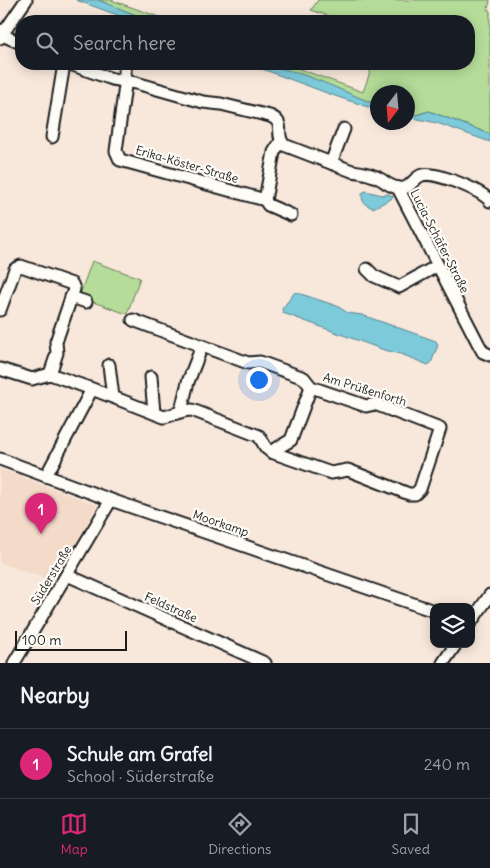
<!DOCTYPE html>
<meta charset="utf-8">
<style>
body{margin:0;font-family:Delius,sans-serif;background:#20242c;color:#f1f3f6}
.controls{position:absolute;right:15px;bottom:15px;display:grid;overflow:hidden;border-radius:10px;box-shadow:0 2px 12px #0003}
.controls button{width:45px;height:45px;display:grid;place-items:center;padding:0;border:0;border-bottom:1px solid #363941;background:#171b24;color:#f1f3f6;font:25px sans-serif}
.compass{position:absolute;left:370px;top:85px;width:45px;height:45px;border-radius:50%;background:#171b24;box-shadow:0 2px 12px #0003;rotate:196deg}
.scale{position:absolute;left:15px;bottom:12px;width:112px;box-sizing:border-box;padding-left:5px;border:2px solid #1c1c1c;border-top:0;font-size:14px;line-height:18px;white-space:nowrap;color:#1c1c1c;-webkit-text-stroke:4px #fdfcf7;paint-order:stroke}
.you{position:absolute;left:258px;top:379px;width:18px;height:18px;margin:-12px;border:4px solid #fff;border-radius:50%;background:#1a73e8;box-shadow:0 0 0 8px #1a73e833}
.badge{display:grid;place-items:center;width:32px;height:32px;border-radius:50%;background:#db2777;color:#fff;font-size:16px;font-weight:700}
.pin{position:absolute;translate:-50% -41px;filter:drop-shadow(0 1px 2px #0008)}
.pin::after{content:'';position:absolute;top:26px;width:18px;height:15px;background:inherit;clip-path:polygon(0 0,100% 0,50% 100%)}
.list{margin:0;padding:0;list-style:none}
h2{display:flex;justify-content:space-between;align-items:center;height:65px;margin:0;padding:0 20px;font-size:21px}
h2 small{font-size:16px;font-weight:400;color:#9ea1a6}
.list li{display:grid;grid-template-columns:32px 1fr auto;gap:15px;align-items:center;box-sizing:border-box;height:70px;padding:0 20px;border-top:1px solid #363941}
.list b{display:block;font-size:19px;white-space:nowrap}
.list p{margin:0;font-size:16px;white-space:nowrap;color:#9ea1a6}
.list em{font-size:16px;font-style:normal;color:#9ea1a6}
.icon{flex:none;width:28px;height:28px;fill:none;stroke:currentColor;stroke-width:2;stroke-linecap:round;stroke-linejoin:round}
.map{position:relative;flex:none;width:490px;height:663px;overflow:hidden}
.search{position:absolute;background:#171b24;box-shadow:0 2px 12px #0003;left:15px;right:15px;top:15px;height:55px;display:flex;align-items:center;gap:12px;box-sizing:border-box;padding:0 18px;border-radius:20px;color:#9ea1a6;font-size:19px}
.sheet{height:135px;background:#171b24}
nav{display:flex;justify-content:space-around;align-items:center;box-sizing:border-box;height:70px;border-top:1px solid #363941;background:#171b24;font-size:14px;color:#9ea1a6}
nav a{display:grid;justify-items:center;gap:2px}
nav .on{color:#db2777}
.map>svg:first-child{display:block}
</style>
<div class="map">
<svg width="490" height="663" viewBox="0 0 490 663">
<rect width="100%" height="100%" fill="#f8e8dc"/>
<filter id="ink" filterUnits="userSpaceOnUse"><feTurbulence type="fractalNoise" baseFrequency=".02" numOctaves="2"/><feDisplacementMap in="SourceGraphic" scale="10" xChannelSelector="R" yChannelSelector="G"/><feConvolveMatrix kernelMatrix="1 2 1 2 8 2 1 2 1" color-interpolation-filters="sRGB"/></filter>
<g filter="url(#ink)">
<path fill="#f4dac9" d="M 0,469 L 97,505 L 56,582 L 0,563 Z"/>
<g fill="#b5dd99" stroke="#687c5a">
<path d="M 98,0 L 111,0 L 170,21 L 151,21 Z"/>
<path d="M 318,0 L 490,0 L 488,10 L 490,11 L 490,134 L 429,111 L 416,115 L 408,114 L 408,92 L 378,92 L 377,105 L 328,85 L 267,64 L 286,64 L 363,92 L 373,64 L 469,64 L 469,21 L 345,21 L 311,10 Z"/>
<path d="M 92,261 L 140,278 L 127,314 L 79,297 Z"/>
</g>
<g fill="#7ccada" stroke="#56848e">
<path d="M 76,0 L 98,0 L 151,21 L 134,21 Z"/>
<path d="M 249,64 C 291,64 339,90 377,105 L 377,110 L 335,96 Z"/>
<path d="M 429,111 L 490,134 L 490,142 L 437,123 L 408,117 L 408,114 L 416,115 Z"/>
<path d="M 366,191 L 382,195 L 387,194 L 393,196 L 391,199 L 373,208 C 364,204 362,203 362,193 Z"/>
<path d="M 295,292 L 337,306 L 348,313 L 362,315 L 436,341 L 438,345 L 431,363 L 428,365 L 401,354 L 384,350 L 283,313 L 282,309 Z"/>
</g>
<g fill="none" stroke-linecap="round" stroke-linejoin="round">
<g stroke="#1c1c1c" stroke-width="15">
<g id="minor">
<path d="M 0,30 L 2,35 L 21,43"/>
<path d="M 0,38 L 26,0"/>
<path d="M 70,64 L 112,79 L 136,83 L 203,102 L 221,104 L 270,116 C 287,123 274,134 284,145 L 352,171 C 362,172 374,175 382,180 C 387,184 393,187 399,188 C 410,190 413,178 422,175 C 435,171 481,190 490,201"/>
<path d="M 125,64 L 125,86 L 116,151 L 120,160 L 265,200 L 274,152 L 281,141"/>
<path d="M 52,137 L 64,64"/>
<path d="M 331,163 L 344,129"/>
<path d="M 398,188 L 479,345 L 483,352 L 490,355"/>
<path d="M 265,200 L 268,205 L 291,215"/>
<path d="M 367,269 L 374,276 L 399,287 L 437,266"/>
<path d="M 71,297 L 86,302"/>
<path d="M 0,310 L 15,269 L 21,266 L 72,284 L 74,289 L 56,342 L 57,353 L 50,374"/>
<path d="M 109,365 L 113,397"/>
<path d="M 0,369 L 32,379 L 50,374 L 92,389"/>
<path d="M 151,377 L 154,413"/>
<path d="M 181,410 L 188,382 L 202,346"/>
<path d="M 271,452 L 291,440 L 311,387"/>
<path d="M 0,459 L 111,500 L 434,611"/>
<path d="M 46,476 L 92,389 L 164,417 C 174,415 181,410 192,410 L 259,436 L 266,448 L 271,452 L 331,473 L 348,470 L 409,494 L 415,494 L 420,489 L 440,429 L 375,404 L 366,406 L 311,387 L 304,378 L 260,362 L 248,363 L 133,320"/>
<path d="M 67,575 L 265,663"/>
<path d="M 471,622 L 490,595"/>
<path d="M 14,663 L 111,500"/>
<path d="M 443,663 L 456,644"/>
</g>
</g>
<use href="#minor" stroke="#fdfcf7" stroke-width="11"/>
</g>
</g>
<g text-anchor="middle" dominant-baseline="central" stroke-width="4.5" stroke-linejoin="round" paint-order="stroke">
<g font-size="12" fill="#1c1c1c" stroke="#fdfcf7">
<text transform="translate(187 164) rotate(16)">Erika-Köster-Straße</text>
<text transform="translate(440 241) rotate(63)">Lucia-Schäfer-Straße</text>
<text transform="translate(365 389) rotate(17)">Am Prüßenforth</text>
<text transform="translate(221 523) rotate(19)">Moorkamp</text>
<text transform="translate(51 575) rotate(-59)">Süderstraße</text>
<text transform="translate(171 607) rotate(24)">Feldstraße</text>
</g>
</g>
</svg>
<div class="controls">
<button><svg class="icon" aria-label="layers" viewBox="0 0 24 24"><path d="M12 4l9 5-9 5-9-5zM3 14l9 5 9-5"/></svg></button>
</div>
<svg class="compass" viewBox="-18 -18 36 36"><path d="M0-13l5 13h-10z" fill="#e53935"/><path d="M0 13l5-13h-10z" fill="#9ea1a6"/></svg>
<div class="scale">100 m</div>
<div class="you"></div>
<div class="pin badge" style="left:41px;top:534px">1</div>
<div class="search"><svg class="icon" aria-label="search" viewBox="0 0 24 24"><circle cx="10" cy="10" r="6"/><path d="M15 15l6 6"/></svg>Search here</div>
</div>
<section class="sheet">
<h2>Nearby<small></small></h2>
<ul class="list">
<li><span class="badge">1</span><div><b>Schule am Grafel</b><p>School · Süderstraße</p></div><em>240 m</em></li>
</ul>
</section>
<nav>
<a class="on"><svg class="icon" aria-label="map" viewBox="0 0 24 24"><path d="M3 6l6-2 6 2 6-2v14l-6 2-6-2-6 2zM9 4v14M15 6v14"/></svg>Map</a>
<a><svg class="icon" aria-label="directions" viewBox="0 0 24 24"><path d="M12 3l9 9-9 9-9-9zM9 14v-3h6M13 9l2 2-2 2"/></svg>Directions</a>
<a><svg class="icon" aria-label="saved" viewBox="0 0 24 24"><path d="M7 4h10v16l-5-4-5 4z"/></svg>Saved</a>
</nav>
